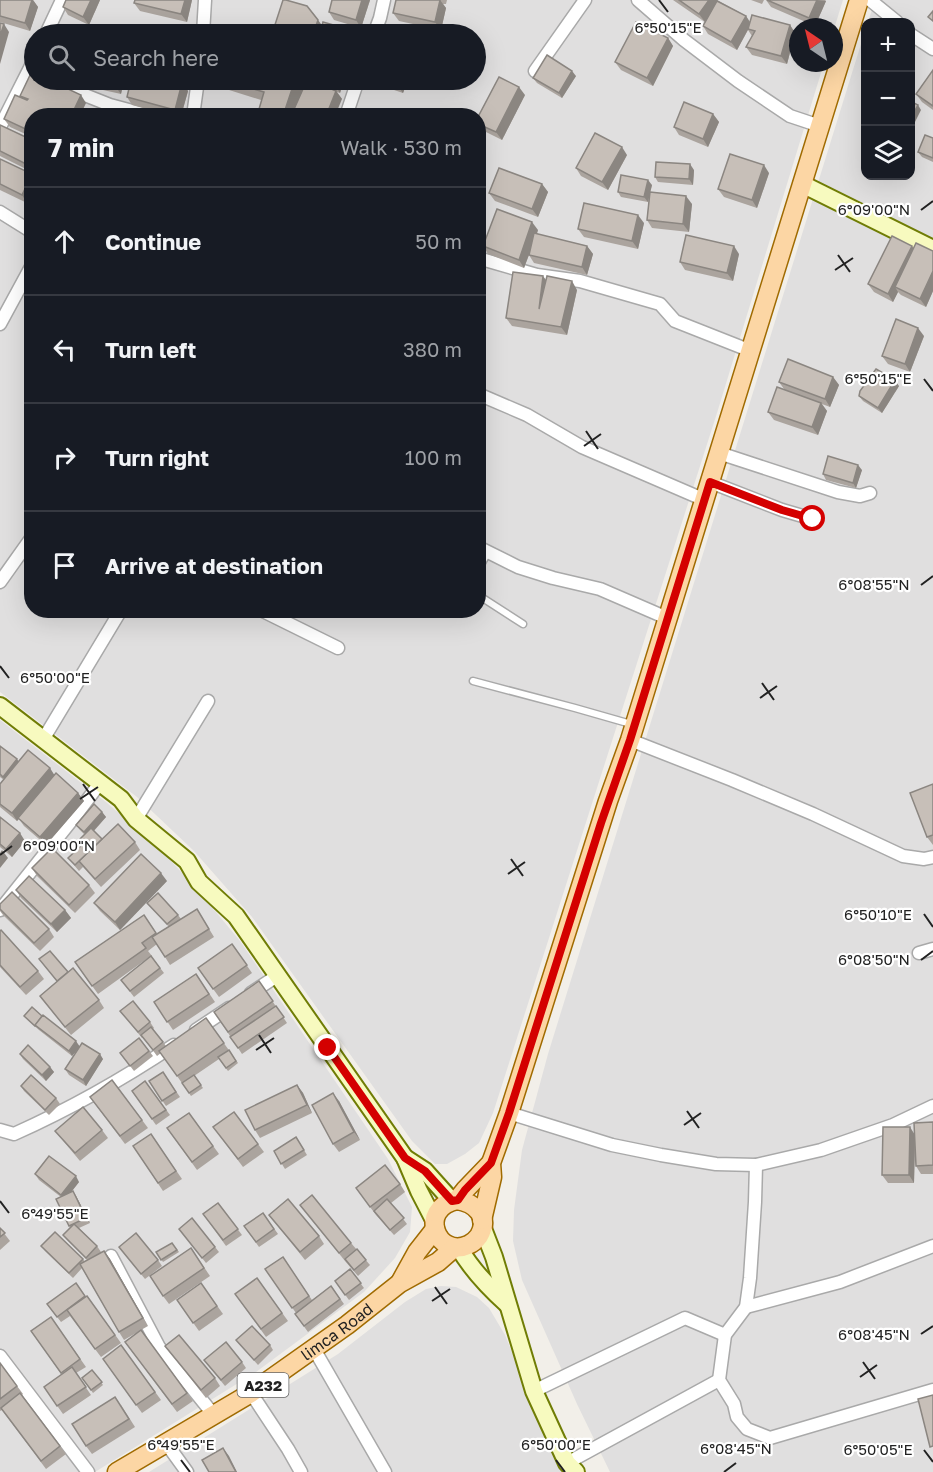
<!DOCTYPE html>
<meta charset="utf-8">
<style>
body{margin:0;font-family:"Golos Text",sans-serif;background:#242831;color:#f1f3f6}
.controls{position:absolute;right:18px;top:18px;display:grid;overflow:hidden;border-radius:12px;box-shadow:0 6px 24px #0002}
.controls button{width:54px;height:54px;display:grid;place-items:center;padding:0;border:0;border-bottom:2px solid #363941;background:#171b24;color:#f1f3f6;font:30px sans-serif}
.compass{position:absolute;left:789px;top:18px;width:54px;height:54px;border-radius:50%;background:#171b24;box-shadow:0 6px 24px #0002;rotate:325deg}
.stop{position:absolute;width:18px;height:18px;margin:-14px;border:4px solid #d40000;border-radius:50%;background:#fff}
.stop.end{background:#d40000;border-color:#fff;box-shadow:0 2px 6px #0008}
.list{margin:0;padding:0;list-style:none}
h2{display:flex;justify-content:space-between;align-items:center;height:78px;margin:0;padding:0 24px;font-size:26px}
h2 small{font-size:20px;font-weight:400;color:#9ea1a6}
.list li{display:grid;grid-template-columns:39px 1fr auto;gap:18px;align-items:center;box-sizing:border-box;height:108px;padding:0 24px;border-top:2px solid #363941}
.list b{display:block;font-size:22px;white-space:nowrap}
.list em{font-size:20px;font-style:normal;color:#9ea1a6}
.icon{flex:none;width:33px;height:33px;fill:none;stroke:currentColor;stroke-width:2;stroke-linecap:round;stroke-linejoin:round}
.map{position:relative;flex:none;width:933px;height:1472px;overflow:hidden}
.search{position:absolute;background:#171b24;box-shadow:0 6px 24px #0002;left:24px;top:24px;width:462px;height:66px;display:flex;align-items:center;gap:15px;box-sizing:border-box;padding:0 21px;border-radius:33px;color:#9ea1a6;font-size:22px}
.panel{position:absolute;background:#171b24;box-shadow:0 6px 24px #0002;left:24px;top:108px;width:462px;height:510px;border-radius:24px}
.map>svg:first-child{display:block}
</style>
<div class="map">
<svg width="933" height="1472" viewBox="0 0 933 1472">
<rect width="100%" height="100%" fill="#f2efe9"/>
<g fill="#e0dfdf" fill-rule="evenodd">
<path d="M 0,0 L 843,0 L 834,29 L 834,27 L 798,27 L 798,63 L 824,63 L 717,413 L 493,1113 L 479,1143 L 465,1154 L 447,1164 L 435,1164 L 412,1141 L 252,917 L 194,851 L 137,797 L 0,692 ZM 34,34 L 476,34 L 476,80 L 34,80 ZM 32,116 L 478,116 L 478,610 L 32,610 Z"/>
<path d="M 875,0 L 933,0 L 933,1472 L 610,1472 L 577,1404 L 522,1280 L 513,1241 L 514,1210 L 522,1150 L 548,1054 L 865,31 L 866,176 L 910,176 L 910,22 L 868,22 Z"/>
<path d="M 0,720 L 106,802 L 159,848 L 196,888 L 240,941 L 388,1159 L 412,1207 L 410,1232 L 395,1258 L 364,1292 L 256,1372 L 95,1472 L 0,1472 Z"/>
<path d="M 441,1286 L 456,1287 L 477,1297 L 489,1308 L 505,1335 L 543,1428 L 564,1472 L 149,1472 L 338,1354 L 405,1302 L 426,1289 Z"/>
</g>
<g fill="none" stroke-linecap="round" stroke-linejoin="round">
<g stroke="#a9a9a9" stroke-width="9">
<g id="lane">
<path d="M 478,570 L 488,552"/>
<path d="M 478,595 L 523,624"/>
<path d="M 473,681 L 575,708 L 631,724"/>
</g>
</g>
<g stroke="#a9a9a9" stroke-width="15">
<g id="street">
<path d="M 638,0 L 684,40 L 738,81 L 790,116 L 820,126"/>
<path d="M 870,0 L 897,22"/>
<path d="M 46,34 L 62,0"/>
<path d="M 203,34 L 205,0"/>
<path d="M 374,34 L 380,18 L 384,0"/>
<path d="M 910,34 L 933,49"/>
<path d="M 535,71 L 585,0"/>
<path d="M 47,80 L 110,105 L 151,116"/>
<path d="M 193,116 L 198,80"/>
<path d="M 346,116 L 358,80"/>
<path d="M 0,127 L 34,60"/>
<path d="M 0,212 L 32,232"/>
<path d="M 478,258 L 537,275 L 580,281 L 660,304 L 675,321 L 751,351"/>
<path d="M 0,324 L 32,265"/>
<path d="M 478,394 L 527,415 L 582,447 L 705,500"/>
<path d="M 719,453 L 838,492 L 860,496 L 870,493"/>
<path d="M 710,482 L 782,510 L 813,519"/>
<path d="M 478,547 L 518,567 L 553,578 L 600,589 L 667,618"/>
<path d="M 0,582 L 32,537"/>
<path d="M 261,610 L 338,648"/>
<path d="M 44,738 L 121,610"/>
<path d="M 630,740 L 732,780 L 813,814 L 903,856 L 924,859 L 933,857"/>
<path d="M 136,819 L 208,701"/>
<path d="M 0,910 L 79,811 L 100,783"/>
<path d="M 919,953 L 933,949"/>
<path d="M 251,993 L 277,976"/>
<path d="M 196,1030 L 229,1008"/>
<path d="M 509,1113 L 612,1145 L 661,1155 L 716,1164 L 756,1165 L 821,1150 L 893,1125 L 933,1106"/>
<path d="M 0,1130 L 14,1134 C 70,1109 123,1079 174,1045"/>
<path d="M 756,1165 L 755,1202 L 750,1278 L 746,1307 L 725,1335 L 719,1380 L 734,1404 L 737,1417 L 747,1429 L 770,1438 L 933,1390"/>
<path d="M 111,1256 L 159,1347 L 213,1414"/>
<path d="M 746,1307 L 840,1282 L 933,1246"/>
<path d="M 314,1349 L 385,1472"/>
<path d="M 0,1356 L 88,1472"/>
<path d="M 534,1391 L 685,1318 L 725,1335"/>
<path d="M 251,1393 L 288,1449 L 301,1472"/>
<path d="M 166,1443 L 187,1472"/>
<path d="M 567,1463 L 719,1380"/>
</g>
</g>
<g stroke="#707d05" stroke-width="20">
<g id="secondary">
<path d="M 802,184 L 933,249"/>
<path d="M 0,706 L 121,799 L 136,819 L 187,861 L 199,882 L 236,916 L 405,1158 L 419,1191 L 434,1220"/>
<path d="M 405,1158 L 425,1171 L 452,1201"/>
<path d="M 482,1226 L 494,1257 L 534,1391 L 567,1463 L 576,1472"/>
<path d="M 459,1248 C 472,1270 488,1287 507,1304"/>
</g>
</g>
<g stroke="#a06b00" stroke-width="21">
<g id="primary">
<path d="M 457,1200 C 476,1203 490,1217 479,1236 C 476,1240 473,1243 468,1245 C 438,1259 416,1209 457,1200 L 465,1190 L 491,1163"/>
<path d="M 482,1220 L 492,1177 L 491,1163 L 509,1113 L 608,801 L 630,740 L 859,0"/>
<path d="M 401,1281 L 417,1252 L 435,1229"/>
<path id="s1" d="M 117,1472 L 251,1393 L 347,1325 L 400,1283 L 438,1262 L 454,1248"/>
</g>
</g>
<use href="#lane" stroke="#fff" stroke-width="6"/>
<use href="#street" stroke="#fff" stroke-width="12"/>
<use href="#secondary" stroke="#f7fabf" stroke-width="16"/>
<use href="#primary" stroke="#fcd6a4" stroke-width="18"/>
</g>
<g fill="#aba49e">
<path d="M 0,0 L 33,0 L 38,7 L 30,31 L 0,22 Z"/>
<path d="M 66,0 L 100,0 L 89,25 L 68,15 L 63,7 Z"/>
<path d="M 192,0 L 187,22 L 140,11 L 134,3 Z"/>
<path d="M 332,0 L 370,0 L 361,28 L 334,20 L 329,12 Z"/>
<path d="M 396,0 L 447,0 L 446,4 L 443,4 L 446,8 L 441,30 L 399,21 L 393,13 Z"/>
<path d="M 673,0 L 717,0 L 746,16 L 750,22 L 790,25 L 795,33 L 787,64 L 752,55 L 746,47 L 752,36 L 748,30 L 737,50 L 708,34 L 703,26 L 707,18 L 705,22 Z"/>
<path d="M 751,0 L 764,0 L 762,4 Z"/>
<path d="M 766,0 L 825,0 L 826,1 L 815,26 L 771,7 Z"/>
<path d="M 668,38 L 673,46 L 653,86 L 621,70 L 615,62 Z"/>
<path d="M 933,70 L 933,110 L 922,102 L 916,94 Z"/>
<path d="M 576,76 L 562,98 L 537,83 L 533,78 Z"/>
<path d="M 88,80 L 124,80 L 121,94 L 94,88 Z"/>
<path d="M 207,80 L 301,80 L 304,84 L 302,92 L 307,80 L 344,80 L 340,93 L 337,92 L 342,99 L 261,100 L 210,84 Z"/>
<path d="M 368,80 L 408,80 L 403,93 L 370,82 Z"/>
<path d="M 182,83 L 188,91 L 181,116 L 172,116 L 132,105 L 127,97 Z"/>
<path d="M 525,95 L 502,140 L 482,130 L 478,126 L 478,117 Z"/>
<path d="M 20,96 L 86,103 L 32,116 L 32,137 L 10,127 L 4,119 L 21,98 Z"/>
<path d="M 713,114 L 719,122 L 708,147 L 679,135 L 674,127 Z"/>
<path d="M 0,125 L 32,140 L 32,172 L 0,156 Z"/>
<path d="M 933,138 L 933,162 L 922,157 L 918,152 Z"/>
<path d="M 627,155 L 608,190 L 581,176 L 576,168 Z"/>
<path d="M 0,159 L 32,174 L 32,194 L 27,203 L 0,190 Z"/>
<path d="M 694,170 L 693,185 L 658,182 L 655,177 Z"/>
<path d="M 769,173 L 757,208 L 724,197 L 718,189 Z"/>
<path d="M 542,184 L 548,192 L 538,217 L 495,201 L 489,193 Z"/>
<path d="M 652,185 L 650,192 L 692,204 L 689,232 L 652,228 L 647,220 L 649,196 L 648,202 L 621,197 L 618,192 Z"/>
<path d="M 644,223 L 638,249 L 584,237 L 578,229 Z"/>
<path d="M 538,230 L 537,234 L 587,246 L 593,254 L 587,275 L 534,263 L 529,255 L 524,268 L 488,254 L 483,246 Z"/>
<path d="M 913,248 L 933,251 L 933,291 L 926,307 L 901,295 L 898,292 L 893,302 L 874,292 L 868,284 Z"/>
<path d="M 739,254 L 733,281 L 685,270 L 680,262 Z"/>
<path d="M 577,290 L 567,335 L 512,326 L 506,318 Z"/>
<path d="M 924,336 L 910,372 L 888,364 L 882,356 Z"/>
<path d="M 833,377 L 839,385 L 830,407 L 822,404 L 827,411 L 818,435 L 774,420 L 768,412 L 784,389 L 779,382 Z"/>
<path d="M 899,386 L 882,413 L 863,401 L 859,396 Z"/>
<path d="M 862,470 L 856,488 L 826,480 L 823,474 Z"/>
<path d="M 0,746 L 19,762 L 54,775 L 78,793 L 84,801 L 46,845 L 24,826 L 19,819 L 17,821 L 0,807 L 0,784 L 4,780 L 0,777 Z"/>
<path d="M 933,784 L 933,845 L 927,837 Z"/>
<path d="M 102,812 L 106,817 L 94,831 L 102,839 L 135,842 L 140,850 L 101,887 L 83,867 L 79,871 L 68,858 L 83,843 L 80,839 L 85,835 L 80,830 L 76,825 Z"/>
<path d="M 0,817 L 25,841 L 12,857 L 0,847 Z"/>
<path d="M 32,868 L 89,885 L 95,893 L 75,913 L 37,876 Z"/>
<path d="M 167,881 L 120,930 L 100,911 L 94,903 Z"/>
<path d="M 16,890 L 65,910 L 71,918 L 57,932 L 21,898 Z"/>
<path d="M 147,903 L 178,915 L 181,919 L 197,909 L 214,937 L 170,965 L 157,944 L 148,951 L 152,956 L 151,956 L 164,973 L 134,997 L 121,980 L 148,958 L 98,994 L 75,962 L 144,915 L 157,934 L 169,927 Z"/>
<path d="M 0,904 L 49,929 L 54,937 L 40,951 L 3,915 L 0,911 Z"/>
<path d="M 0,931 L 38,971 L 44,979 L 26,995 L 0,967 Z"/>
<path d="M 232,944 L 252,973 L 219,997 L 198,968 Z"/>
<path d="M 39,959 L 68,972 L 99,1000 L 104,1008 L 71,1035 L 40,996 L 57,981 Z"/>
<path d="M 196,974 L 215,1002 L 173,1030 L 154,1002 Z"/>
<path d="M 259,981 L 287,1023 L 242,1054 L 214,1012 Z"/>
<path d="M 120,1011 L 150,1022 L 154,1028 L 153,1029 L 166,1046 L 206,1018 L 238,1063 L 228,1071 L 219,1059 L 194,1076 L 203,1088 L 191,1096 L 161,1053 L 157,1056 L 143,1037 L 142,1038 Z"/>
<path d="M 24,1016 L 103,1059 L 86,1086 L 69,1075 L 65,1069 L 79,1047 L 72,1056 L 39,1030 Z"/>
<path d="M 139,1038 L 153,1056 L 134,1071 L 120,1053 Z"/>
<path d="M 20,1054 L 50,1067 L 54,1072 L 46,1081 L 23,1059 Z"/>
<path d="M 163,1072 L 180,1097 L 166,1106 L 149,1081 Z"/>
<path d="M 112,1080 L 148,1128 L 125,1144 L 90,1097 Z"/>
<path d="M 145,1081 L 170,1115 L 156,1125 L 132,1091 Z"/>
<path d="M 297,1085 L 303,1093 L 312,1113 L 260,1138 L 255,1130 Z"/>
<path d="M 21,1086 L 56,1098 L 60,1104 L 49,1115 L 24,1091 Z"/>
<path d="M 339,1101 L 360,1140 L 339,1152 L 333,1144 Z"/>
<path d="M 189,1113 L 219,1154 L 197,1170 L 167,1128 Z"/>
<path d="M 933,1122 L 933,1174 L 921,1174 L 916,1166 L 915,1149 L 914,1183 L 888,1183 L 882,1175 L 914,1134 Z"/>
<path d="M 102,1130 L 108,1138 L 80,1161 L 55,1131 Z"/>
<path d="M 151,1134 L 182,1179 L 163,1191 L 133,1146 Z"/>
<path d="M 219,1135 L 258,1144 L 264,1152 L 243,1167 Z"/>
<path d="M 296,1137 L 307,1155 L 285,1169 L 274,1151 Z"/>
<path d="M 35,1174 L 79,1182 L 72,1191 L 73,1191 L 76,1196 L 90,1223 L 79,1228 L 97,1246 L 101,1252 L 104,1251 L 110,1259 L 148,1326 L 141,1330 L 193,1401 L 177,1412 L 125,1342 L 136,1333 L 124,1340 L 119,1332 L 82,1268 L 73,1278 L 45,1251 L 41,1246 L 83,1259 L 85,1262 L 87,1260 L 67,1240 L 63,1235 L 70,1228 L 61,1197 L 39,1180 Z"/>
<path d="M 400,1184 L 405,1192 L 391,1203 L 407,1224 L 394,1235 L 376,1215 L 356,1188 Z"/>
<path d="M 218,1203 L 242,1235 L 226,1246 L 203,1214 Z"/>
<path d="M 300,1205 L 351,1243 L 370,1265 L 358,1276 L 345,1261 Z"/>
<path d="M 263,1213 L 278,1234 L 259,1247 L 244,1226 Z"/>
<path d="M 269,1215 L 319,1236 L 324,1244 L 305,1260 Z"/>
<path d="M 0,1228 L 10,1241 L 0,1250 Z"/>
<path d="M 179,1229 L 215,1247 L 219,1252 L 206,1263 Z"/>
<path d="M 172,1243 L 179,1252 L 163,1262 L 156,1252 Z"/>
<path d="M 191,1248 L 210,1276 L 169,1304 L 163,1296 Z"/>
<path d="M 123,1252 L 158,1260 L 162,1266 L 145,1279 Z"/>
<path d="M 283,1257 L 312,1300 L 331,1286 L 344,1304 L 308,1332 L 295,1314 L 296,1313 L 265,1269 Z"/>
<path d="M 350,1269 L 364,1288 L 349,1300 L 335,1281 Z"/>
<path d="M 257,1278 L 288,1321 L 266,1337 L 235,1294 Z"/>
<path d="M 201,1283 L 223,1314 L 199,1331 L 177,1300 Z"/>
<path d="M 87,1296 L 121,1343 L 101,1357 L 70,1316 L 61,1322 L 47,1304 Z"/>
<path d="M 51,1317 L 86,1367 L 76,1373 L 91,1395 L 63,1414 L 44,1387 L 62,1375 L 31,1331 Z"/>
<path d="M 236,1340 L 270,1345 L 273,1350 L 258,1365 Z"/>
<path d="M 121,1345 L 161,1400 L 142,1413 L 103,1359 Z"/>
<path d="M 165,1346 L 215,1378 L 220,1386 L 206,1398 Z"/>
<path d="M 204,1360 L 242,1362 L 246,1368 L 225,1386 Z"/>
<path d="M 0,1363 L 23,1394 L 22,1395 L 66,1454 L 46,1469 L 2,1410 L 0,1411 Z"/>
<path d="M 92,1370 L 103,1385 L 93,1393 L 82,1378 Z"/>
<path d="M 121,1405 L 135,1427 L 92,1454 L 86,1446 Z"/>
</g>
<g fill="#8b8681">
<path d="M 32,0 L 33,0 L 38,7 L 30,31 L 25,23 Z"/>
<path d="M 91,0 L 100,0 L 89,25 L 83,17 Z"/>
<path d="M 185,0 L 192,0 L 187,22 L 181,14 Z"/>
<path d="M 362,0 L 370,0 L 361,28 L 356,20 Z"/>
<path d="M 440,0 L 446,8 L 441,30 L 435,22 Z"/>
<path d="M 709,0 L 717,0 L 719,2 L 705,22 L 699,14 Z"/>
<path d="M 817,0 L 826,1 L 815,26 L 809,18 Z"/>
<path d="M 746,16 L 751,24 L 737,50 L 731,42 Z"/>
<path d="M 318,20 L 324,28 L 321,34 L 313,34 Z"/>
<path d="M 4,24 L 9,32 L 0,64 L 0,36 Z"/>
<path d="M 790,25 L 795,33 L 787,64 L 781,56 Z"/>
<path d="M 668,38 L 673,46 L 653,86 L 647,78 Z"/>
<path d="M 572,71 L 576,76 L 562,98 L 559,93 Z"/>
<path d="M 117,80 L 124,80 L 121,94 L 115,86 Z"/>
<path d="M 295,80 L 301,80 L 304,84 L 294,116 L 283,116 Z"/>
<path d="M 336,80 L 344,80 L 340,93 L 335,85 Z"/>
<path d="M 399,80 L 408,80 L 403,93 L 397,85 Z"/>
<path d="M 182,83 L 188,91 L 181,116 L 179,116 L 175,110 Z"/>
<path d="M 519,87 L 525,95 L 502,140 L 496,132 Z"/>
<path d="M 336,91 L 342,99 L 335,116 L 326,116 Z"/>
<path d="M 81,95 L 86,103 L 80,116 L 71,116 Z"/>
<path d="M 918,105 L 921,110 L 912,128 L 910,126 L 910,119 Z"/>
<path d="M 713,114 L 719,122 L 708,147 L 703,139 Z"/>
<path d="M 622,147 L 627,155 L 608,190 L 602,182 Z"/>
<path d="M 690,164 L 694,170 L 693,185 L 689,179 Z"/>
<path d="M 764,165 L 769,173 L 757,208 L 752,200 Z"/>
<path d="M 32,174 L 32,188 L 30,187 L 32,189 L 32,194 L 27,203 L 22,195 Z"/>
<path d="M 648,180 L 652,185 L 648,202 L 644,197 Z"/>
<path d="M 542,184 L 548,192 L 538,217 L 532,209 Z"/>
<path d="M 686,196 L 692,204 L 689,232 L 683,224 Z"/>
<path d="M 638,215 L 644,223 L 638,249 L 632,241 Z"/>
<path d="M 532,222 L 538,230 L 524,268 L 519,260 Z"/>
<path d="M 587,246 L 593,254 L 587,275 L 582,267 Z"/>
<path d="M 734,246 L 739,254 L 733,281 L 727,273 Z"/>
<path d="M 912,246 L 917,254 L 895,287 L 898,292 L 893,302 L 888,294 Z"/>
<path d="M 933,271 L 933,291 L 926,307 L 920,299 Z"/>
<path d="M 543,276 L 549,284 L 539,309 Z"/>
<path d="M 572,281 L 577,290 L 567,335 L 561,327 Z"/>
<path d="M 918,328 L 924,336 L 910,372 L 905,364 Z"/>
<path d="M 833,377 L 839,385 L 830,407 L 825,399 Z"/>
<path d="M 895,380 L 899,386 L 882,413 L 878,408 Z"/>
<path d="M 821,403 L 827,411 L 818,435 L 812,427 Z"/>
<path d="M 858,465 L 862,470 L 856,488 L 853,483 Z"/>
<path d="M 17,759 L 21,765 L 7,782 L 3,777 Z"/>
<path d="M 50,768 L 55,776 L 17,821 L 12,813 Z"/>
<path d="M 78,793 L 84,801 L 46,845 L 40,837 Z"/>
<path d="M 102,812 L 106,817 L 88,837 L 84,832 Z"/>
<path d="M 20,833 L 25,841 L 12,857 L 6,849 Z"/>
<path d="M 2,850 L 8,858 L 0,868 L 0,853 Z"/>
<path d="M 161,873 L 167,881 L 120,930 L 115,922 Z"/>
<path d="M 65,910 L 71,918 L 57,932 L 51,924 Z"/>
<path d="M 76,1041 L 80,1047 L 72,1056 L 69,1051 Z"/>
<path d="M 100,1054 L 103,1059 L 86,1086 L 83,1080 Z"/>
<path d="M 50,1067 L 54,1072 L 46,1081 L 42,1075 Z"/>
<path d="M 297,1085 L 303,1093 L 312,1113 L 307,1105 Z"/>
<path d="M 333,1093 L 339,1101 L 360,1140 L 354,1132 Z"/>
<path d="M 910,1127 L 915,1135 L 914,1183 L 909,1175 Z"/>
<path d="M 76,1176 L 79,1182 L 65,1200 L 61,1195 Z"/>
<path d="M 73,1191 L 76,1196 L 90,1223 L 86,1218 Z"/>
<path d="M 104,1251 L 110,1259 L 148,1326 L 143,1318 Z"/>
<path d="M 223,1448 L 229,1456 L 237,1472 L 236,1472 Z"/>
</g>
<g fill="#c7bfb8" stroke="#8b8681" stroke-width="1.5">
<path d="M 0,0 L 32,0 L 25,23 L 0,16 Z"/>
<path d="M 66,0 L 91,0 L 83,17 L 63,7 Z"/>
<path d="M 135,0 L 185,0 L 181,14 L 134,3 Z"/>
<path d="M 283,0 L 286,0 L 307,6 L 318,20 L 313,34 L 272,34 Z"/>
<path d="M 332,0 L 362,0 L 356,20 L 329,12 Z"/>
<path d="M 396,0 L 440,0 L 435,22 L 393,13 Z"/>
<path d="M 679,0 L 709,0 L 699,14 Z"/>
<path d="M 767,0 L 817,0 L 809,18 Z"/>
<path d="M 717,1 L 746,16 L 731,42 L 703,26 Z"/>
<path d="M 933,11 L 933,21 L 928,17 Z"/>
<path d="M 752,15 L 790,25 L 781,56 L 746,47 L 755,31 L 748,29 Z"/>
<path d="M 323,22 L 351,30 L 350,34 L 320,34 Z"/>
<path d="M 636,22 L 668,38 L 647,78 L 615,62 Z"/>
<path d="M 0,23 L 4,24 L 0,36 Z"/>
<path d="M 98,32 L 111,34 L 98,34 Z"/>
<path d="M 547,55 L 572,71 L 559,93 L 533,78 Z"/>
<path d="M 933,70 L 933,106 L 916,94 Z"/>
<path d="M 32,71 L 34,73 L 34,80 L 49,80 L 81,95 L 71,116 L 32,116 L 32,132 L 4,119 L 15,95 L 27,100 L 28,99 L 20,96 Z"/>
<path d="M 499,77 L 519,87 L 496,132 L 478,124 L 478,117 Z"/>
<path d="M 88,80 L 117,80 L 115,86 Z"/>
<path d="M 131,80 L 168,80 L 182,83 L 175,110 L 127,97 Z"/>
<path d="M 222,80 L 295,80 L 283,116 L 257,116 L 264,92 Z"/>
<path d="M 307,80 L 311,80 L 336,91 L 326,116 L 291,116 Z"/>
<path d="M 312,80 L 336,80 L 335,85 Z"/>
<path d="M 380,80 L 399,80 L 397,85 Z"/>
<path d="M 910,101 L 918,105 L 910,119 Z"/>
<path d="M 684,102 L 713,114 L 703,139 L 674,127 Z"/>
<path d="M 0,125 L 32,140 L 32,167 L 0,151 Z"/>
<path d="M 595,133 L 622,147 L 602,182 L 576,168 Z"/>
<path d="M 925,135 L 933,138 L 933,158 L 918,152 Z"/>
<path d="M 730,154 L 764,165 L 752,200 L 718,189 Z"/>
<path d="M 0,159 L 32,174 L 22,195 L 0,184 Z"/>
<path d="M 656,162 L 690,164 L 689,179 L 655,177 Z"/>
<path d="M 499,168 L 542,184 L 532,209 L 489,193 Z"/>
<path d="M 621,175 L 648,180 L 644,197 L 618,192 Z"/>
<path d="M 650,192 L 686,196 L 683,224 L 647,220 Z"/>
<path d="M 584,203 L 638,215 L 632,241 L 578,229 Z"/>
<path d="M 497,209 L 532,222 L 519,260 L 483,246 Z"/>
<path d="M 534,233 L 587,246 L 582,267 L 529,255 Z"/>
<path d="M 686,235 L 734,246 L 727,273 L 680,262 Z"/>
<path d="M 892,236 L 912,246 L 888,294 L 868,284 Z"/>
<path d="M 916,243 L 933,251 L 933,271 L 920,299 L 895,287 Z"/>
<path d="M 32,268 L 32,278 L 28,276 Z"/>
<path d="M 513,272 L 543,276 L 539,309 L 547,276 L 572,281 L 561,327 L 506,318 Z"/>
<path d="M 896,319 L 918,328 L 905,364 L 882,356 Z"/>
<path d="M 788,359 L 833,377 L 825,399 L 779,382 Z"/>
<path d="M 876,369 L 895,380 L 878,408 L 859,396 L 860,391 Z"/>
<path d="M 777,387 L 821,403 L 812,427 L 768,412 Z"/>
<path d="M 828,456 L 858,465 L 853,483 L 823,474 Z"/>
<path d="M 0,746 L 17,759 L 3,777 L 0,774 Z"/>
<path d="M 28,750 L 50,768 L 12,813 L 0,804 L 0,784 Z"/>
<path d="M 56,773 L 78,793 L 40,837 L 18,818 Z"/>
<path d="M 933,784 L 933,835 L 927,837 L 910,793 Z"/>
<path d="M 94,804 L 102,812 L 84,832 L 76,825 Z"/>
<path d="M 0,817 L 20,833 L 6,849 L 0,844 Z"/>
<path d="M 118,824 L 135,842 L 95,879 L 79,861 Z"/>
<path d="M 91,828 L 102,839 L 79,861 L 75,865 L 68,858 L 84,843 L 80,839 Z"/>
<path d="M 52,848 L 89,885 L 69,905 L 32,868 Z"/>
<path d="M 141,854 L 161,873 L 115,922 L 94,903 Z"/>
<path d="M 29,876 L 65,910 L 51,924 L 16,890 Z"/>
<path d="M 12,892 L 49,929 L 34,943 L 0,909 L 0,904 Z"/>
<path d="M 158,893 L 178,915 L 167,924 L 147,903 Z"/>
<path d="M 197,909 L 209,929 L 165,957 L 152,937 Z"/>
<path d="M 144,915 L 156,933 L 142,943 L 146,948 L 92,986 L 75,962 Z"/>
<path d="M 1,930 L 38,971 L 20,987 L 0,965 L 0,931 Z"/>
<path d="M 232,944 L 247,965 L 213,989 L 198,968 Z"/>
<path d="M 50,951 L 68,972 L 57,981 L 39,959 Z"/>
<path d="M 151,956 L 160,968 L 130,991 L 121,980 Z"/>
<path d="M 73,968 L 99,1000 L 65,1027 L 40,996 Z"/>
<path d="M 196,974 L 209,994 L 167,1022 L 154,1002 Z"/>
<path d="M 259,981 L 273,1001 L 228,1032 L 214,1012 Z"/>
<path d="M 133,1001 L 150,1022 L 138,1032 L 120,1011 Z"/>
<path d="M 276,1006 L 284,1017 L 238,1048 L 230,1037 Z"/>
<path d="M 32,1007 L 42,1016 L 35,1026 L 24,1016 Z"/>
<path d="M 43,1015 L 76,1041 L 69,1051 L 35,1025 Z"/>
<path d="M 206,1018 L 224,1043 L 177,1076 L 159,1051 Z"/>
<path d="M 151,1027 L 163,1042 L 153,1050 L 141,1035 Z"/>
<path d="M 139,1038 L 149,1051 L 130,1066 L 120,1053 Z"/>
<path d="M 82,1043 L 100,1054 L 83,1080 L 65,1069 Z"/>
<path d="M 28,1045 L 50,1067 L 42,1075 L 20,1054 Z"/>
<path d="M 229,1050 L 236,1061 L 226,1068 L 218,1057 Z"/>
<path d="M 163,1072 L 176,1092 L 162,1101 L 149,1081 Z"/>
<path d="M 31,1075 L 56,1098 L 45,1110 L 21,1086 Z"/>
<path d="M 194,1075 L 201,1085 L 189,1093 L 182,1083 Z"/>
<path d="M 112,1080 L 142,1120 L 120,1136 L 90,1097 Z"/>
<path d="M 145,1081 L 166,1110 L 152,1119 L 132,1091 Z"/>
<path d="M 297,1085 L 307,1105 L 255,1130 L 245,1110 Z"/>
<path d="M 333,1093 L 354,1132 L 333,1144 L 312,1105 Z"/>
<path d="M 83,1107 L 102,1130 L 75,1153 L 55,1131 Z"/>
<path d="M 234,1112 L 258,1144 L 238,1159 L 213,1127 Z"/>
<path d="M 189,1113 L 213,1146 L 192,1162 L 167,1128 Z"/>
<path d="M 933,1122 L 933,1165 L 916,1166 L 914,1123 Z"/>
<path d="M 883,1127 L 910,1127 L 909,1175 L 882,1175 Z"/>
<path d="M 151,1134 L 176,1171 L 158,1183 L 133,1146 Z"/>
<path d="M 296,1137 L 304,1150 L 281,1164 L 274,1151 Z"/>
<path d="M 49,1156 L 76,1176 L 61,1195 L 35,1174 Z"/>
<path d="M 385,1165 L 400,1184 L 370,1207 L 356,1188 Z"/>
<path d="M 73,1191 L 86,1218 L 69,1226 L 56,1199 Z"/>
<path d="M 312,1195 L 351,1243 L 339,1253 L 300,1205 Z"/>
<path d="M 288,1199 L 319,1236 L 300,1252 L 269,1215 Z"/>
<path d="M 387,1199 L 404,1218 L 390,1230 L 374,1211 Z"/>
<path d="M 218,1203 L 238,1229 L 223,1240 L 203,1214 Z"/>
<path d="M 263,1213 L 274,1229 L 256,1242 L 244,1226 Z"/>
<path d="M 192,1218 L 215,1247 L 202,1258 L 179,1229 Z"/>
<path d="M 74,1224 L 97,1246 L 86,1258 L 63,1235 Z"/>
<path d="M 0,1228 L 5,1233 L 0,1237 Z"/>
<path d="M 55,1232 L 83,1259 L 69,1273 L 41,1246 Z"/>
<path d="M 136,1233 L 158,1260 L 141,1274 L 119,1247 Z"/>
<path d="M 172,1243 L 177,1250 L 161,1260 L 156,1252 Z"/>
<path d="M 191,1248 L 204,1268 L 163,1296 L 150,1276 Z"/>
<path d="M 357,1249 L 366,1260 L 354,1270 L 345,1259 Z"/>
<path d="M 104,1251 L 143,1318 L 119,1332 L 80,1264 Z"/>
<path d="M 283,1257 L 309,1296 L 292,1308 L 265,1269 Z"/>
<path d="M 350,1269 L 361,1283 L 345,1295 L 335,1281 Z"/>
<path d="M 257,1278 L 282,1313 L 261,1329 L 235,1294 Z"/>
<path d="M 76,1283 L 85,1296 L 57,1317 L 47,1304 Z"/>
<path d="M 201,1283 L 217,1306 L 193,1323 L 177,1300 Z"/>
<path d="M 331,1286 L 340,1299 L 304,1326 L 295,1314 Z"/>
<path d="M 87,1296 L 115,1335 L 95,1349 L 67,1310 Z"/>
<path d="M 51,1317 L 80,1359 L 61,1373 L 31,1331 Z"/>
<path d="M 252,1326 L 270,1345 L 254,1360 L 236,1340 Z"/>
<path d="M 141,1330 L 187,1393 L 172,1404 L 125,1342 Z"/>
<path d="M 179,1335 L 215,1378 L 201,1390 L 165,1346 Z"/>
<path d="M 226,1342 L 242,1362 L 221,1380 L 204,1360 Z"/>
<path d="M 121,1345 L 155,1392 L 136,1405 L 103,1359 Z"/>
<path d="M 0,1363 L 17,1386 L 0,1399 Z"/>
<path d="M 72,1367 L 86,1387 L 57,1406 L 44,1387 Z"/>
<path d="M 92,1370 L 102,1382 L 91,1390 L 82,1378 Z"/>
<path d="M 20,1393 L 60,1446 L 41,1461 L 1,1408 Z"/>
<path d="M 933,1395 L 933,1446 L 930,1447 L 918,1399 Z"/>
<path d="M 115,1397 L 129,1419 L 86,1446 L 72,1424 Z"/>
<path d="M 223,1448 L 236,1472 L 209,1472 L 202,1460 Z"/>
</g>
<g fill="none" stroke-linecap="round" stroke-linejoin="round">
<path stroke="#d40000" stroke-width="8" d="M 328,1048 L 405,1158 L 425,1171 L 452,1201 L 458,1200 L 465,1190 L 491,1163 L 509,1113 L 601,823 L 630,740 L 710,482 L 782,510 L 813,519"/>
</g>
<path fill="none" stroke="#222" stroke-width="2" d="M 659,0 L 668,12M 921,210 L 933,201M 838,255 L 850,272M 835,270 L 853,258M 924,379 L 933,391M 586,431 L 598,449M 584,446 L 601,434M 921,585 L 933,576M 0,666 L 9,678M 762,683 L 774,700M 760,698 L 777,686M 83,784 L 95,801M 80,799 L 98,787M 0,855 L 12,846M 511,859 L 523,876M 508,874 L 525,862M 924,914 L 933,927M 921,960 L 933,951M 259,1035 L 271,1053M 256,1050 L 274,1038M 687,1111 L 699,1128M 684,1125 L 701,1113M 0,1201 L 9,1213M 435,1287 L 447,1304M 432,1301 L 450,1289M 921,1334 L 933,1326M 863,1362 L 875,1379M 860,1377 L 877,1365M 924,1450 L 933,1462M 181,1460 L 190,1472M 556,1460 L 565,1472M 724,1472 L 736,1463"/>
<g text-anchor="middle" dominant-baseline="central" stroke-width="4.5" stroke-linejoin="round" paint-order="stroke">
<rect fill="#fff" stroke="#646464" stroke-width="1.5" x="237.5" y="1373" width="51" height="24" rx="4.5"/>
<g font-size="15" font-weight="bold" fill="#222">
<text x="263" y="1385">A232</text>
</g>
<g font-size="16" fill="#222" stroke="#fff">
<text stroke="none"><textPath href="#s1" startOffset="261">limca Road</textPath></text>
</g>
</g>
<g font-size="15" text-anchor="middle" fill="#222" stroke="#fff" stroke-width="4.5" stroke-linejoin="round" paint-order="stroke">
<text x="668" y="33">6°50'15"E</text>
<text x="874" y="215">6°09'00"N</text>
<text x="878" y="384">6°50'15"E</text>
<text x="874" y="590">6°08'55"N</text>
<text x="55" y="683">6°50'00"E</text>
<text x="59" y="851">6°09'00"N</text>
<text x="878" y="920">6°50'10"E</text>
<text x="874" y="965">6°08'50"N</text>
<text x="55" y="1219">6°49'55"E</text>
<text x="874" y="1340">6°08'45"N</text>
<text x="181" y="1450">6°49'55"E</text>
<text x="556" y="1450">6°50'00"E</text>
<text x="736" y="1454">6°08'45"N</text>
<text x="878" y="1455">6°50'05"E</text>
</g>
</svg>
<div class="controls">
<button>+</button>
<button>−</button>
<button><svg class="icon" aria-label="layers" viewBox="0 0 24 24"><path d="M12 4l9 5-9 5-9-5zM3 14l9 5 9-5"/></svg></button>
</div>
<svg class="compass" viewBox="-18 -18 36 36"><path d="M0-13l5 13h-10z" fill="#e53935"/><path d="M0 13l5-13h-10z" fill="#9ea1a6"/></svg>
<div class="stop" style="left:813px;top:519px"></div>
<div class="stop end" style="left:328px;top:1048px"></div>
<div class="search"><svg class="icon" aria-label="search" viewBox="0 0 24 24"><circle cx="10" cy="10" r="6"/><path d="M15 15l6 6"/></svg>Search here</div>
<section class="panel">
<h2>7 min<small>Walk · 530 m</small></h2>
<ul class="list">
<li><svg class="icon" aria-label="ahead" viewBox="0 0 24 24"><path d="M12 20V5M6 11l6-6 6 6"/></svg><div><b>Continue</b></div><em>50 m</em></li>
<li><svg class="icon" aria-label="left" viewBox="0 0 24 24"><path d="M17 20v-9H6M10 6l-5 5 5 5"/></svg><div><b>Turn left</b></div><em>380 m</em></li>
<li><svg class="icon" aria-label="right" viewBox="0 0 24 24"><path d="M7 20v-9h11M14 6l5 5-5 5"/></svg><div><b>Turn right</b></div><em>100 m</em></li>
<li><svg class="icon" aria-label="arrive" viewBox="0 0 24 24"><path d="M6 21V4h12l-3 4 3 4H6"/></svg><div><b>Arrive at destination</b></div></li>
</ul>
</section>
</div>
